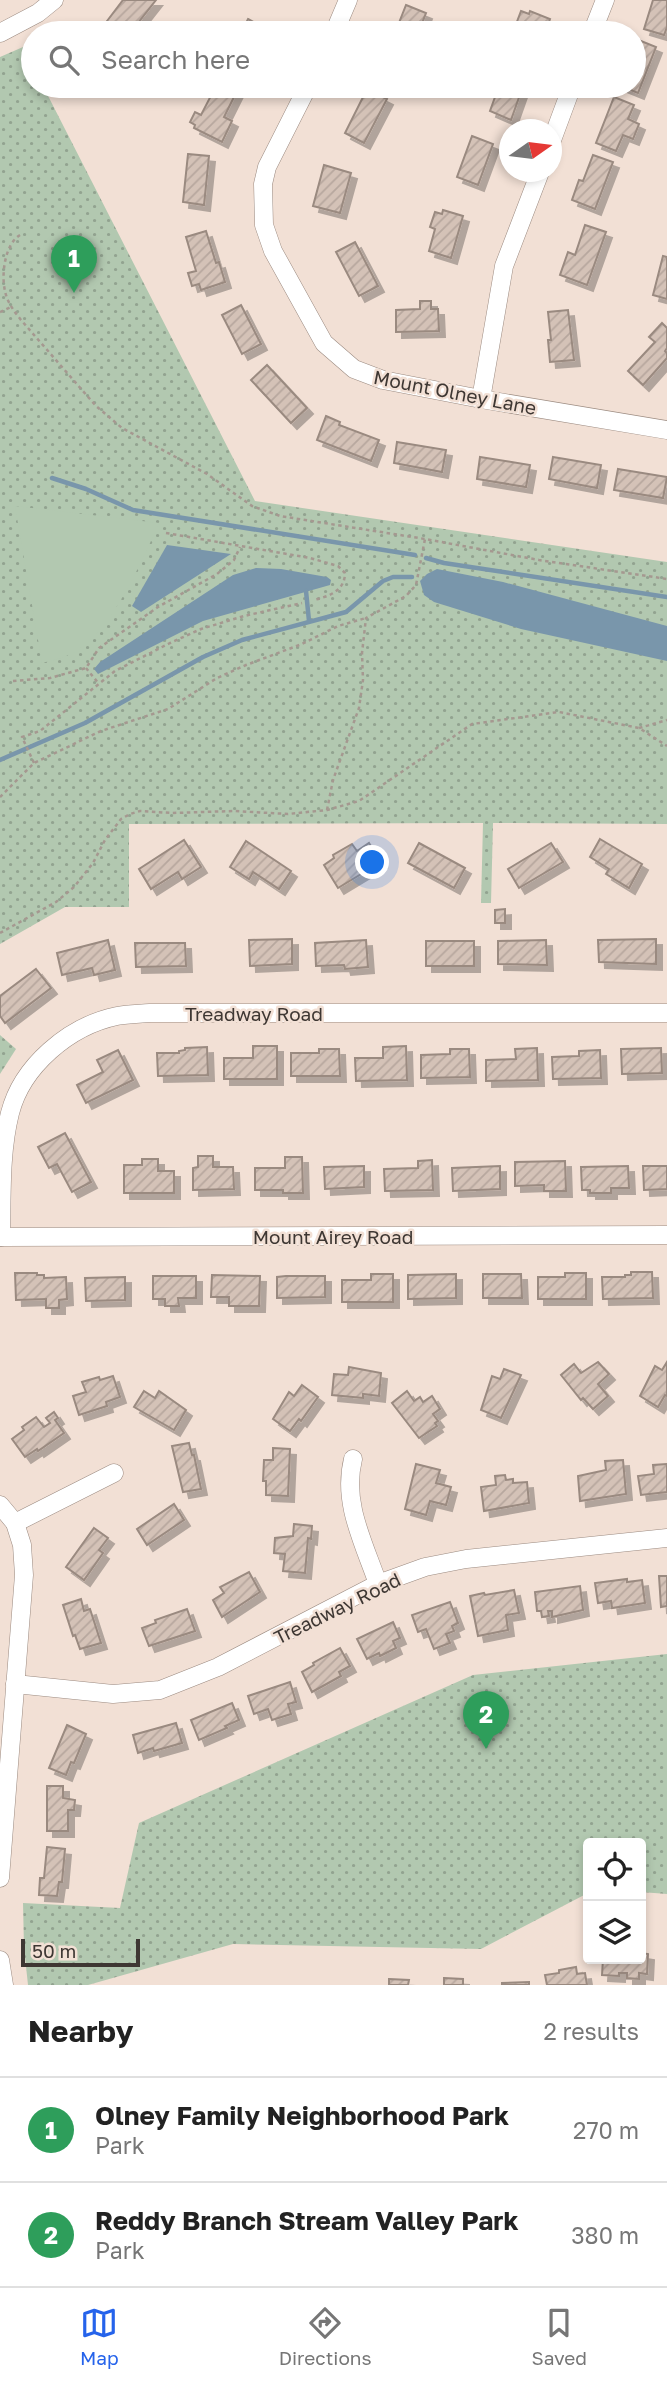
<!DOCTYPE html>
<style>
body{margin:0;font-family:"Golos Text",sans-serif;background:#f2f2f2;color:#222}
.controls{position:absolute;right:21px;bottom:21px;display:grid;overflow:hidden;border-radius:7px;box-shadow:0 4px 10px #0003}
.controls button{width:63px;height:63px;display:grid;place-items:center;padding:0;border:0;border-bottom:2px solid #e0e0e0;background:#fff;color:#222;font:35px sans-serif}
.compass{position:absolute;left:499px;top:119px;width:63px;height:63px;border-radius:50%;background:#fff;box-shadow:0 4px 10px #0003;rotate:76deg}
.scale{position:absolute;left:21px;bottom:18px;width:119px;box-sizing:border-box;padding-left:7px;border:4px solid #3e3733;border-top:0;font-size:19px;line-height:24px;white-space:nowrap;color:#3e3733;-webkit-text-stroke:5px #f2e0d5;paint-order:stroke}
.you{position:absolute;left:373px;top:863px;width:24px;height:24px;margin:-18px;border:5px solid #fff;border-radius:50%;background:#1a73e8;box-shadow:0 0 0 10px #1a73e833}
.badge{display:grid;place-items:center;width:46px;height:46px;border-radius:50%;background:#2563eb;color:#fff;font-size:23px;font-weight:700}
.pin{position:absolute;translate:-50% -58px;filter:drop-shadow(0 2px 4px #0008)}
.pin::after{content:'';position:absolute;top:37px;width:24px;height:21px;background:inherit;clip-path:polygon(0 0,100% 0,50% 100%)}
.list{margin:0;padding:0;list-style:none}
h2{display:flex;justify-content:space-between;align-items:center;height:91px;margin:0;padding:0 28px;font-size:30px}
h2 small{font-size:23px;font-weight:400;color:#767676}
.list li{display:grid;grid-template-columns:46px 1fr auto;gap:21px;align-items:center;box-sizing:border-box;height:105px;padding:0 28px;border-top:2px solid #e0e0e0}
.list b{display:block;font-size:26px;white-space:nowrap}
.list p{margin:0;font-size:23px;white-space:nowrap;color:#767676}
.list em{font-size:23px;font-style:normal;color:#767676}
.icon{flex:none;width:38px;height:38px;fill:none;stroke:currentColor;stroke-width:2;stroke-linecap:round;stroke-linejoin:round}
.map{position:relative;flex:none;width:667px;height:1985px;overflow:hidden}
.search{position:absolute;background:#fff;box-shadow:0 4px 10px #0003;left:21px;right:21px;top:21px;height:77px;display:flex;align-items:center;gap:18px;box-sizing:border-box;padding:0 24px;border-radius:38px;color:#767676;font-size:26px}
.sheet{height:301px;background:#fff}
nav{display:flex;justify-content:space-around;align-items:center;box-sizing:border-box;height:98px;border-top:2px solid #e0e0e0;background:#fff;font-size:19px;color:#767676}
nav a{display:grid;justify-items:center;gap:4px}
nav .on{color:#2563eb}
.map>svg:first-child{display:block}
</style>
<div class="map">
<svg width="667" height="1985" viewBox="0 0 667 1985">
<defs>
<pattern id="park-dots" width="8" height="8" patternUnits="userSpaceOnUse" patternTransform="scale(1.75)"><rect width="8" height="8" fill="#b2c8b0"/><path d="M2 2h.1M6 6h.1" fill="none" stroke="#92a390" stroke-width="1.8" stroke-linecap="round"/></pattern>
<pattern id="building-hatch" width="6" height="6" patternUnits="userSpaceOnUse" patternTransform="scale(1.75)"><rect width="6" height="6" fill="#d4c2b7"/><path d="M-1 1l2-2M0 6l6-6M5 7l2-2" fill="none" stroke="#b7a79e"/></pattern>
<filter id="shadow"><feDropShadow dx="6" dy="6" stdDeviation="0" flood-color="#0004"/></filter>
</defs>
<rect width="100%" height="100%" fill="#f2e0d5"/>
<g fill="url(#park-dots)">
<path d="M 23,47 L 33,67 L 33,86 L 43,86 L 255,501 L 667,562 L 667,824 L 493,823 L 491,903 L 481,903 L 483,823 L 129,824 L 129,907 L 65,907 L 0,944 L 0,57 Z"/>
<path d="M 0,1035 L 16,1049 L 0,1074 Z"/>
<path d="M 667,1654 L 667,1894 L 641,1892 L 641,1843 L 588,1843 L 588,1893 L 481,1949 L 233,1944 L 88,1985 L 28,1985 L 24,1948 L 23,1903 L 120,1908 L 139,1823 L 473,1675 Z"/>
</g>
<path fill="#b2c8b0" d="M 15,506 L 159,523 C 142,561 113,628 78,650 C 67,657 55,660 42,663 Z"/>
<g fill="#7996ab">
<path d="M 167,545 L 231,554 L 141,612 L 132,606 Z"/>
<path d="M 256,568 L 281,569 L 327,577 L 331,580 L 330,585 L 203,621 L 98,674 L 94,669 L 100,662 L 233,575 Z"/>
<path d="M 437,569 L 503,582 L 667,626 L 667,661 L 521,629 L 434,602 L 424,595 L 420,581 L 427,574 Z"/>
</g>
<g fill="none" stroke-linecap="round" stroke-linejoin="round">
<g stroke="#7996ab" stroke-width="4.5">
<path d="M 52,478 L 86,489 L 133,510 L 415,555"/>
<path d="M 426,558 L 444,563 L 667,597"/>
<path d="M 306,591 L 309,621"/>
<path d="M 0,760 L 85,723 L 203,657 L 242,640 L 346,612 L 383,581 L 393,577 L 412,577"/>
</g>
</g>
<g fill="url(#building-hatch)" stroke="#9a8a80" stroke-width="2" filter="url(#shadow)">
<path d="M 123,0 L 156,0 L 130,33 L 114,33 L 104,25 Z"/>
<path d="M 653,0 L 667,0 L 667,27 L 664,35 L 644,29 Z"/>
<path d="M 406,5 L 426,13 L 418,33 L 395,33 Z"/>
<path d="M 521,11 L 529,14 L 530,11 L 550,19 L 545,33 L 520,33 L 522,30 L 515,27 Z"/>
<path d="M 248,19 L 274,33 L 241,33 Z"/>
<path d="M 636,39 L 656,47 L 638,93 L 621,86 L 634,86 L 634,45 Z"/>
<path d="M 216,86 L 231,86 L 238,89 L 224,117 L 232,121 L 222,142 L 194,128 L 195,125 L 190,122 L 195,112 L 201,115 Z"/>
<path d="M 499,86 L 523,86 L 511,120 L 490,111 Z"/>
<path d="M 367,89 L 387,99 L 364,143 L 345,133 Z"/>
<path d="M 614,97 L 634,105 L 628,119 L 639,124 L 633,139 L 623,135 L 616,151 L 596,143 Z"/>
<path d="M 472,136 L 493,144 L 478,185 L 457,177 Z"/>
<path d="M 188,154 L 209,156 L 204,205 L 183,202 Z"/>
<path d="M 593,155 L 613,162 L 595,209 L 572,200 L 579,180 L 583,181 Z"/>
<path d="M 324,165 L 351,173 L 340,213 L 313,206 Z"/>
<path d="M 443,210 L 463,216 L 451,258 L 429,251 L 435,229 L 430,227 L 435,212 L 442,214 Z"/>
<path d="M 585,225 L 606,232 L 587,285 L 560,275 L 568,252 L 575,255 Z"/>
<path d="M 206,231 L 216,263 L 219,262 L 225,282 L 201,290 L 199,284 L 192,286 L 188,273 L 196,271 L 186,237 Z"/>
<path d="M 355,242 L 378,286 L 359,296 L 336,252 Z"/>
<path d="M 663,256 L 667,257 L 667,299 L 653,295 Z"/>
<path d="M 420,301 L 431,301 L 431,309 L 438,309 L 439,331 L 396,332 L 396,310 L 420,309 Z"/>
<path d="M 241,305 L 261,344 L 242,354 L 222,315 Z"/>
<path d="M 568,310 L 574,360 L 550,362 L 548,340 L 551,340 L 548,312 Z"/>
<path d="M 662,323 L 667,328 L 667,348 L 665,351 L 667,353 L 667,358 L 643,385 L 628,371 L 655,342 L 649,337 Z"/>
<path d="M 267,365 L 307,408 L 291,423 L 251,380 Z"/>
<path d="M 326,416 L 340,422 L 339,425 L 379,440 L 371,461 L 317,440 Z"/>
<path d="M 397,442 L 446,450 L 442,472 L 394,463 Z"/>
<path d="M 480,457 L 530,465 L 526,487 L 477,479 Z"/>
<path d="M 553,457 L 601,465 L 597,488 L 549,479 Z"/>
<path d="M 618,469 L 667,477 L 663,498 L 614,490 Z"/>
<path d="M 600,839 L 642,864 L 629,888 L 606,874 L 609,869 L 590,857 Z"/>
<path d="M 184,840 L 201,867 L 182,879 L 178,872 L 151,889 L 139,869 Z"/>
<path d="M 246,841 L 291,871 L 279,889 L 253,872 L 249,879 L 230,867 Z"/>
<path d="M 369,843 L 381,862 L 338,888 L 324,865 L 334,858 L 333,855 L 352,844 L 357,851 Z"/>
<path d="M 419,843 L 465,868 L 454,888 L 408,863 Z"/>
<path d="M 551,843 L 563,862 L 519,888 L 508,869 Z"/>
<path d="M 505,909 L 505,923 L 495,923 L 495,910 Z"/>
<path d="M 292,939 L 292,964 L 250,966 L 249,940 Z"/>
<path d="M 656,939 L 656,964 L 599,962 L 598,940 Z"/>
<path d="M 108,940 L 115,970 L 94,975 L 92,968 L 62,975 L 57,953 Z"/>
<path d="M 366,940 L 368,967 L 345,969 L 344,965 L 316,966 L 315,943 Z"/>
<path d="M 546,940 L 547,965 L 498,964 L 498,941 Z"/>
<rect x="426" y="941" width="48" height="25"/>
<path d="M 135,943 L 185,943 L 186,966 L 136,967 Z"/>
<path d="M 36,969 L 51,988 L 5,1023 L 0,1016 L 0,996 Z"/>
<path d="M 253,1046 L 277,1046 L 277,1079 L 224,1079 L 224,1058 L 253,1058 Z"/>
<path d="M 406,1046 L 407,1080 L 356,1081 L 355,1058 L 383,1058 L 383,1047 Z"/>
<path d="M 207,1047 L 208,1075 L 158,1076 L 157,1053 L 179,1053 L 179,1051 L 185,1050 L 185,1048 Z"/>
<path d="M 537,1048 L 538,1080 L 486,1081 L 486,1060 L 516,1059 L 515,1049 Z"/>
<path d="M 661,1048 L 662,1073 L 622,1074 L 621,1049 Z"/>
<path d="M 319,1049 L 339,1049 L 340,1076 L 291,1076 L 291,1053 L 319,1053 Z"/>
<path d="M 450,1049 L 469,1049 L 470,1077 L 421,1078 L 421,1055 L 450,1054 Z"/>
<path d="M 118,1050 L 133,1080 L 86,1103 L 77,1085 L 103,1072 L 97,1060 Z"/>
<path d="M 600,1050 L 601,1078 L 553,1079 L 552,1057 L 579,1056 L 579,1051 Z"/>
<path d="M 65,1133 L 91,1182 L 72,1192 L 57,1164 L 49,1168 L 38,1147 Z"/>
<path d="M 198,1156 L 213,1156 L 213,1167 L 233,1167 L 234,1189 L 193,1190 L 193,1168 L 198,1167 Z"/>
<path d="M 285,1157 L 302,1157 L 303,1193 L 283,1193 L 283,1190 L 255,1190 L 255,1168 L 285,1168 Z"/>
<path d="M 142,1159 L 158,1159 L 158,1171 L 174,1171 L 174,1193 L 124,1193 L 124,1165 L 142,1165 Z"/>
<path d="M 432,1160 L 433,1190 L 385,1191 L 384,1169 L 418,1168 L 418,1161 Z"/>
<path d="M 565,1161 L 566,1191 L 544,1191 L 544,1185 L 515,1186 L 515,1162 Z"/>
<path d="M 364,1166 L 364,1187 L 325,1189 L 324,1167 Z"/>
<path d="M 500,1166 L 500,1189 L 453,1191 L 452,1168 Z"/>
<path d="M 628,1166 L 629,1188 L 611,1188 L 611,1193 L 590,1193 L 590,1190 L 582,1190 L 581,1167 Z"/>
<path d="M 643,1166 L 667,1166 L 667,1189 L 644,1190 Z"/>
<path d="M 631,1272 L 652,1272 L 653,1298 L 603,1299 L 602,1277 L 625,1277 L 625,1275 L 631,1275 Z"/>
<path d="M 15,1273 L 37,1273 L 37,1275 L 44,1275 L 44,1278 L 66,1277 L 67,1299 L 59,1300 L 59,1308 L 46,1308 L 46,1299 L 16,1300 Z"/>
<path d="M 565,1273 L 586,1273 L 586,1299 L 538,1299 L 538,1277 L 565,1277 Z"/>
<path d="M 371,1274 L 393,1274 L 393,1302 L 342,1302 L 342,1280 L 371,1280 Z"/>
<path d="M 456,1274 L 456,1298 L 408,1299 L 408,1275 Z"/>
<path d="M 483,1274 L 521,1274 L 522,1298 L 483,1298 Z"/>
<path d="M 212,1275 L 260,1276 L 259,1306 L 229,1306 L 229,1297 L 211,1297 Z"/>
<path d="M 153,1276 L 196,1276 L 196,1298 L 178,1298 L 179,1306 L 165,1306 L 165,1299 L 153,1299 Z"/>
<path d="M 286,1276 L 325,1276 L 325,1297 L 277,1298 L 277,1277 Z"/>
<path d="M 125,1277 L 125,1300 L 86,1301 L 85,1278 Z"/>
<path d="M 598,1362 L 609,1374 L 598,1384 L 608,1396 L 593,1409 L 583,1398 L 581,1400 L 561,1375 L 574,1364 L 581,1373 Z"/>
<path d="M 667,1362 L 667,1396 L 665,1395 L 658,1407 L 640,1396 L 655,1366 L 662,1370 Z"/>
<path d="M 349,1367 L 381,1373 L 379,1396 L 363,1394 L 363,1398 L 332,1395 L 334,1374 L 348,1375 Z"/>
<path d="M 504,1369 L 521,1375 L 501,1418 L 481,1410 L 492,1376 L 500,1379 Z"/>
<path d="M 113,1376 L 120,1397 L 106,1402 L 107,1406 L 79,1415 L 73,1396 L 86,1392 L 82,1382 L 99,1377 L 100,1380 Z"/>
<path d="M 302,1385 L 318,1397 L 301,1421 L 299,1419 L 290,1431 L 273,1419 L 289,1392 L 294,1396 Z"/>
<path d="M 144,1391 L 155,1398 L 159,1391 L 186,1410 L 174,1430 L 134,1407 Z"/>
<path d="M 407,1391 L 414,1401 L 420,1397 L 423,1402 L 432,1396 L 440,1409 L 433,1414 L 438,1421 L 435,1423 L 437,1426 L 419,1438 L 392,1403 Z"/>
<path d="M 54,1412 L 58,1418 L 55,1420 L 64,1433 L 38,1451 L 37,1449 L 25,1457 L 12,1439 L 24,1430 L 22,1427 L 36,1417 L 44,1427 L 50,1423 L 46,1418 Z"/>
<path d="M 189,1443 L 192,1455 L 194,1455 L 201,1489 L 183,1492 L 172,1446 Z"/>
<path d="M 273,1448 L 290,1449 L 288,1496 L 266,1495 L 266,1481 L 263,1481 L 264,1460 L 273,1460 Z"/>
<path d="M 623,1460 L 626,1494 L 580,1501 L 578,1476 L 606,1470 L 605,1461 Z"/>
<path d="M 416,1464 L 440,1470 L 436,1483 L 451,1487 L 446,1505 L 430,1501 L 426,1515 L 405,1509 Z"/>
<path d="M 667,1464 L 667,1492 L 641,1495 L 638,1476 L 654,1474 L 653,1465 Z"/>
<path d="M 505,1475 L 506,1480 L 513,1479 L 513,1483 L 527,1482 L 529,1503 L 484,1511 L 481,1487 L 496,1485 L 495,1476 Z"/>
<path d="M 174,1504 L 184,1520 L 147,1545 L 137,1529 Z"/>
<path d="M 294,1524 L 312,1526 L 311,1539 L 308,1538 L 305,1573 L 283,1571 L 285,1554 L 274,1553 L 275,1538 L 293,1536 Z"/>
<path d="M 94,1528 L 108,1538 L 99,1550 L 103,1553 L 84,1580 L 66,1567 Z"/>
<path d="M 249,1572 L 260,1592 L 222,1617 L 213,1600 L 224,1593 L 220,1587 Z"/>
<path d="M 659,1576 L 667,1576 L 667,1606 L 661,1607 Z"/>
<path d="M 627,1579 L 627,1582 L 642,1580 L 645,1603 L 612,1608 L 611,1601 L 598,1603 L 595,1583 Z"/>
<path d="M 580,1586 L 583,1610 L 552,1617 L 552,1611 L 548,1611 L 549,1616 L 542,1617 L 541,1611 L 537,1611 L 535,1592 Z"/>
<path d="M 514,1590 L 519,1613 L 506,1615 L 508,1630 L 478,1636 L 470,1596 L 484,1593 L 485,1595 Z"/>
<path d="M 81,1599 L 84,1611 L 90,1609 L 101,1643 L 80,1649 L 75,1635 L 73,1636 L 63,1605 Z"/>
<path d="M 450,1602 L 458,1623 L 452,1626 L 454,1631 L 446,1634 L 450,1643 L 434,1649 L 426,1629 L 418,1632 L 412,1615 Z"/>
<path d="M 187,1609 L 195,1631 L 149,1646 L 142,1628 L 156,1623 L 155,1620 Z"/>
<path d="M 393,1622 L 400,1638 L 393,1641 L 396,1648 L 380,1656 L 379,1653 L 367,1659 L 357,1639 Z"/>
<path d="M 340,1648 L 350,1666 L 339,1672 L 341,1676 L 312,1692 L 302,1672 L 314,1665 L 313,1663 Z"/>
<path d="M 290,1682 L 296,1702 L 288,1704 L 291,1714 L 272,1720 L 268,1709 L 254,1714 L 248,1696 Z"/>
<path d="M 232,1703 L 239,1720 L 225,1726 L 227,1728 L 199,1740 L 191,1720 Z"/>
<path d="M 176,1723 L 182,1743 L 154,1751 L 153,1748 L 138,1753 L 133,1735 Z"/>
<path d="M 67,1725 L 86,1734 L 74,1763 L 71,1762 L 66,1775 L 49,1768 Z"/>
<path d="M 47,1786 L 63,1786 L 63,1798 L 75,1800 L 74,1810 L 68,1810 L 68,1831 L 47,1831 Z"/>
<path d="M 47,1847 L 65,1849 L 62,1882 L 59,1882 L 57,1896 L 39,1895 L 40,1878 L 44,1878 Z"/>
<path d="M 641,1953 L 648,1954 L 647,1974 L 639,1973 L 639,1979 L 627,1978 L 627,1973 L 619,1973 L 619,1976 L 602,1975 L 603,1959 L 641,1959 Z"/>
<path d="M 576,1967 L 577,1974 L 585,1973 L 587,1985 L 547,1985 L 545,1975 L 559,1973 L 559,1970 Z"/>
<path d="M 444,1978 L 463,1979 L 463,1985 L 444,1985 Z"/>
<path d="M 389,1979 L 409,1980 L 408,1985 L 389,1985 Z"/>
<path d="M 529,1982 L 529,1985 L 502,1985 L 502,1983 Z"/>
</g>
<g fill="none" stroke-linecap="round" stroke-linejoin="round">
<g stroke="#9b8a80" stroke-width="19">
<g id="street">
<path d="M 0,33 L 38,13 L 54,0"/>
<path d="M 334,33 L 348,0"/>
<path d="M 592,33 L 605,0"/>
<path d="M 308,86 L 267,167 L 263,184 L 264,225 L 273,251 L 324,343 L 354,369 L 383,380 L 481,399 L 667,430"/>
<path d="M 552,140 L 572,86"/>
<path d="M 481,399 L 504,266 L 540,172"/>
<path d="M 0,1237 L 667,1235"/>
<path d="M 1,1237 C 2,1196 0,1153 10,1113 C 22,1066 69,1026 117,1016 C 128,1014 139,1014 150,1013 L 667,1013"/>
<path d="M 353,1459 C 342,1503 364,1543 378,1584"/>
<path d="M 0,1505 L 15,1523 L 22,1545 L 24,1575 L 0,1878"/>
<path d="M 15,1523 L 114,1473"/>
<path d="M 15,1684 L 113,1694 L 160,1690 L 218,1667 L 378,1584 L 425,1567 L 466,1559 L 667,1538"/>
<path d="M 0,1960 L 4,1985"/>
</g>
</g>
<g stroke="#a59890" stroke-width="2.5" stroke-dasharray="3.5 3.5" stroke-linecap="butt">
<path d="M 20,235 C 5,244 1,274 5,291 C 7,302 14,311 21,320 L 96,406 L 122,428 L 207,474 L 252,506 L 280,516 L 425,539 L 539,560 L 667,579"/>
<path d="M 0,312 L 11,307"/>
<path d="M 166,533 L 310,558 L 338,566 L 345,573 C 345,591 328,597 313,600"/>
<path d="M 86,668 L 99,684"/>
<path d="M 13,681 L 50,678 L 86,668 L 99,648 L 158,607 L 217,574 L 234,560 L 240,547"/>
<path d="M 639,728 L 667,720"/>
<path d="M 34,763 L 22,737 L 40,731 L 115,671 L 170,643 L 201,629 L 244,616 L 302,603"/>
<path d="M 0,797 L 34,763 L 101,731 L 168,709 L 217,678 L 246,665 L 302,644 L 338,626 L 366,618"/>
<path d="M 327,810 L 333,780 L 359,708 L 363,680 L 362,653 L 366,618 L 406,596 L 416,585 L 425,539"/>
<path d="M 0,933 L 56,902 L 74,887 L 93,863 L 105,840 L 121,819 L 130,814 L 140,811 L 172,813 L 234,811 L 288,814 L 327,810 L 359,801 L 472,724 L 559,712 L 639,728 L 667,746"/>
</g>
<use href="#street" stroke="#fff" stroke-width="18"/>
</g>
<g text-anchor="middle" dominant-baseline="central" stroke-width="5" stroke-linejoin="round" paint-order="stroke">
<g font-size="19" fill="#3e3733" stroke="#f2e0d5">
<text transform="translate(455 392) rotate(11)">Mount Olney Lane</text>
<text x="254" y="1013">Treadway Road</text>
<text x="333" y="1236">Mount Airey Road</text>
<text transform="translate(337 1608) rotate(-26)">Treadway Road</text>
</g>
</g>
</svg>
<div class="controls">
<button><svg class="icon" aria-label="locate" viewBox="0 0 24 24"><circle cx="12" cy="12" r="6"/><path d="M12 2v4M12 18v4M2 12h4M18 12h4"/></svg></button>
<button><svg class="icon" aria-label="layers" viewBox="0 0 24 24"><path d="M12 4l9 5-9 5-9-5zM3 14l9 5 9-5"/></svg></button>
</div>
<svg class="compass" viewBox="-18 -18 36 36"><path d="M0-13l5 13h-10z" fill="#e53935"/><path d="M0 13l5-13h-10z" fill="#767676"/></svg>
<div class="scale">50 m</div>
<div class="you"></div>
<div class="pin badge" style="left:74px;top:293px;background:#2e9e5b">1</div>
<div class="pin badge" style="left:486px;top:1749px;background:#2e9e5b">2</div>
<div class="search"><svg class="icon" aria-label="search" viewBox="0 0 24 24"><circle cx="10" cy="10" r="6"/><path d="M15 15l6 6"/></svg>Search here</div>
</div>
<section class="sheet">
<h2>Nearby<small>2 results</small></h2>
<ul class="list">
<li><span class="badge" style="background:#2e9e5b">1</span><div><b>Olney Family Neighborhood Park</b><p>Park</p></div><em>270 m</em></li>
<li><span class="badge" style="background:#2e9e5b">2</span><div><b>Reddy Branch Stream Valley Park</b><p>Park</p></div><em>380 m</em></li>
</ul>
</section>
<nav>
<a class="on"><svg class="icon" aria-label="map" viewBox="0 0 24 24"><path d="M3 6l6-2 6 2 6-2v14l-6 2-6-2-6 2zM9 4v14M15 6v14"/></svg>Map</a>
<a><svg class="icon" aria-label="directions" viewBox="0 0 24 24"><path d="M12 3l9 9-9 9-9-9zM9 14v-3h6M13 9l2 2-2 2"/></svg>Directions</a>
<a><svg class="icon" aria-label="saved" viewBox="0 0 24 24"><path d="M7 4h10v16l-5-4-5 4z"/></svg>Saved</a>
</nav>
